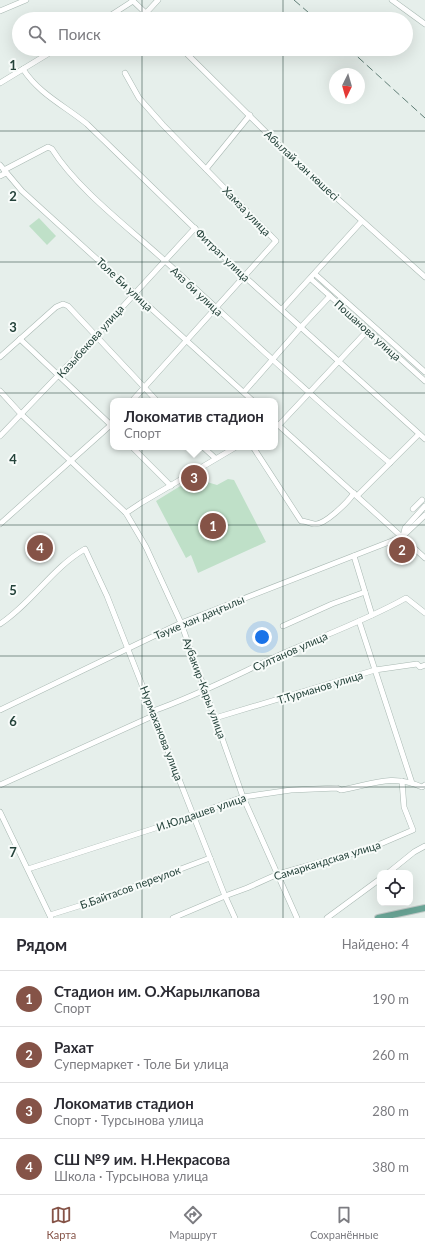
<!DOCTYPE html>
<html lang="ru">
<meta charset="utf-8">
<style>
body{margin:0;font-family:Lato,sans-serif;background:#f2f2f3;color:#2b2b33}
.controls{position:absolute;right:12px;bottom:12px;display:grid;overflow:hidden;border-radius:8px;box-shadow:0 4px 16px #0002}
.controls button{width:36px;height:36px;display:grid;place-items:center;padding:0;border:0;border-bottom:1px solid #e1e1e2;background:#fff;color:#2b2b33;font:20px sans-serif}
.compass{position:absolute;left:329px;top:68px;width:36px;height:36px;border-radius:50%;background:#fff;box-shadow:0 4px 16px #0002;rotate:185deg}
.you{position:absolute;left:262px;top:637px;width:14px;height:14px;margin:-10px;border:3px solid #fff;border-radius:50%;background:#1a73e8;box-shadow:0 0 0 6px #1a73e833}
.badge{display:grid;place-items:center;width:26px;height:26px;border-radius:50%;background:#855347;color:#fff;font-size:13px;font-weight:700}
.pin{position:absolute;translate:-50% -50%;border:2px solid #fff;box-shadow:0 1px 4px #0006}
.popup{position:absolute;left:110px;top:398px;width:168px;height:52px;box-sizing:border-box;display:grid;place-content:center;border-radius:8px;background:#fff;filter:drop-shadow(0 1px 3px #0005);font-size:13px;white-space:nowrap;color:#7c7c81}
.popup b{font-size:15px;color:#2b2b33}
.popup::after{content:'';position:absolute;left:50%;top:100%;margin-left:-8px;border:8px solid transparent;border-top-color:#fff}
.list{margin:0;padding:0;list-style:none}
h2{display:flex;justify-content:space-between;align-items:center;height:52px;margin:0;padding:0 16px;font-size:17px}
h2 small{font-size:13px;font-weight:400;color:#7c7c81}
.list li{display:grid;grid-template-columns:26px 1fr auto;gap:12px;align-items:center;box-sizing:border-box;height:56px;padding:0 16px;border-top:1px solid #e1e1e2}
.list b{display:block;font-size:15px;white-space:nowrap}
.list p{margin:0;font-size:13px;white-space:nowrap;color:#7c7c81}
.list em{font-size:13px;font-style:normal;color:#7c7c81}
.icon{flex:none;width:22px;height:22px;fill:none;stroke:currentColor;stroke-width:2;stroke-linecap:round;stroke-linejoin:round}
.map{position:relative;flex:none;width:425px;height:918px;overflow:hidden}
.search{position:absolute;background:#fff;box-shadow:0 4px 16px #0002;left:12px;right:12px;top:12px;height:44px;display:flex;align-items:center;gap:10px;box-sizing:border-box;padding:0 14px;border-radius:22px;color:#7c7c81;font-size:15px}
.sheet{height:276px;background:#fff}
nav{display:flex;justify-content:space-around;align-items:center;box-sizing:border-box;height:56px;border-top:1px solid #e1e1e2;background:#fff;font-size:11px;color:#7c7c81}
nav a{display:grid;justify-items:center;gap:2px}
nav .on{color:#855347}
.map>svg:first-child{display:block}
</style>
<div class="map">
<svg width="425" height="918" viewBox="0 0 425 918">
<rect width="100%" height="100%" fill="#e6efeb"/>
<g fill="#bfe0c8">
<path d="M 39,218 L 56,236 L 47,245 L 29,226 Z"/>
<path d="M 203,472 L 207,482 L 217,485 L 228,479 L 234,480 L 266,542 L 198,573 L 191,555 L 186,558 L 156,501 Z"/>
</g>
<g fill="none" stroke-linecap="round" stroke-linejoin="round">
<g stroke="#a8b8b2" stroke-width="6">
<g id="minor">
<path d="M 132,0 L 152,19"/>
<path d="M 392,0 L 425,24"/>
<path d="M 0,11 L 26,0"/>
<path d="M 146,13 L 158,0"/>
<path d="M 105,19 L 133,1"/>
<path d="M 182,49 L 292,158 L 425,277"/>
<path d="M 23,69 C 39,94 65,106 87,124 L 245,277 L 425,439"/>
<path d="M 125,73 L 139,98 L 163,125 L 276,241 L 132,401"/>
<path d="M 0,83 L 56,49"/>
<path d="M 0,165 L 22,191 L 253,401"/>
<path d="M 206,169 L 250,115"/>
<path d="M 4,170 L 48,147 L 52,149 C 77,189 129,228 164,260 C 239,328 312,398 390,463"/>
<path d="M 0,176 L 6,173"/>
<path d="M 315,274 L 425,372"/>
<path d="M 311,279 L 425,381"/>
<path d="M 282,309 L 362,221"/>
<path d="M 20,339 L 112,426"/>
<path d="M 0,357 L 56,307 L 63,304 L 68,306 L 157,401"/>
<path d="M 0,391 L 21,414 L 126,513 L 146,547 L 181,623 L 243,797 L 297,918"/>
<path d="M 244,392 L 301,327 L 330,296"/>
<path d="M 275,422 L 425,558"/>
<path d="M 279,425 L 368,330"/>
<path d="M 0,436 L 94,338 L 195,228"/>
<path d="M 132,447 L 171,486"/>
<path d="M 203,447 L 215,458"/>
<path d="M 253,447 L 301,521 C 306,521 309,523 314,524 C 324,526 348,502 354,493"/>
<path d="M 357,496 L 419,434"/>
<path d="M 413,509 L 422,500"/>
<path d="M 126,513 L 141,503 L 236,447"/>
<path d="M 0,524 L 113,423"/>
<path d="M 403,536 L 405,528 L 425,506"/>
<path d="M 354,556 L 372,615"/>
<path d="M 359,621 L 412,783"/>
<path d="M 0,624 C 32,603 52,568 85,549 L 107,596 L 225,896 L 235,918"/>
<path d="M 283,626 L 332,604 L 365,592"/>
<path d="M 0,710 L 181,623 L 402,537 L 425,515"/>
<path d="M 153,711 C 199,695 240,673 284,653 C 325,635 367,620 406,598 L 425,613"/>
<path d="M 215,718 L 375,670 L 417,664 L 420,667 L 425,665"/>
<path d="M 0,785 L 155,715"/>
<path d="M 0,812 L 51,918"/>
<path d="M 28,869 L 174,822 L 243,797 L 291,790 L 337,788 L 341,790 C 371,785 391,773 422,787 L 425,785"/>
<path d="M 388,873 L 414,852 L 425,846"/>
<path d="M 50,915 L 98,900 L 210,858"/>
<path d="M 173,918 L 225,896 L 247,888 L 278,874 L 371,848 L 413,830 L 404,807 L 402,781"/>
<path d="M 327,918 L 380,879"/>
</g>
</g>
<g stroke="#c2cac8" stroke-width="8">
<path id="major" d="M 378,918 L 425,908"/>
</g>
<use href="#minor" stroke="#fff" stroke-width="5"/>
<use href="#major" stroke="#6aa596" stroke-width="6"/>
<g stroke="#5f7d75" stroke-width="1" stroke-dasharray="8 4" stroke-linecap="butt">
<path d="M 294,0 L 316,19"/>
<path d="M 349,49 L 425,118"/>
</g>
</g>
<path fill="none" stroke="#24423a" stroke-width="1" stroke-opacity="0.55" d="M 142,0 L 142,19M 283,0 L 283,19M 142,49 L 142,918M 283,49 L 283,918M 0,131 L 425,131M 0,262 L 425,262M 0,393 L 425,393M 0,525 L 425,525M 0,656 L 425,656M 0,787 L 425,787"/>
<g text-anchor="middle" dominant-baseline="central" stroke-width="4" stroke-linejoin="round" paint-order="stroke">
<g font-size="11" fill="#24423a" stroke="#f7fbf9">
<text transform="translate(302 165) rotate(43)">Абылай хан көшесі</text>
<text transform="translate(247 211) rotate(46)">Хамза улица</text>
<text transform="translate(223 255) rotate(44)">Фитрат улица</text>
<text transform="translate(125 284) rotate(43)">Толе Би улица</text>
<text transform="translate(197 291) rotate(43)">Аяз би улица</text>
<text transform="translate(368 330) rotate(42)">Пошанова улица</text>
<text transform="translate(90 341) rotate(-48)">Казыбекова улица</text>
<text transform="translate(199 617) rotate(-23)">Тәуке хан даңғылы</text>
<text transform="translate(290 651) rotate(-24)">Султанов улица</text>
<text transform="translate(320 687) rotate(-17)">Т.Турманов улица</text>
<text transform="translate(205 688) rotate(70)">Аубакир-Кары улица</text>
<text transform="translate(162 733) rotate(69)">Нурмаханова улица</text>
<text transform="translate(201 812) rotate(-19)">И.Юлдашев улица</text>
<text transform="translate(327 860) rotate(-17)">Самаркандская улица</text>
<text transform="translate(130 887) rotate(-20)">Б.Байтасов переулок</text>
</g>
</g>
<g font-size="13" text-anchor="middle" font-weight="bold" fill="#24423a" stroke="#f7fbf9" stroke-width="4" stroke-linejoin="round" paint-order="stroke">
<text x="13" y="70">1</text>
<text x="13" y="201">2</text>
<text x="13" y="332">3</text>
<text x="13" y="464">4</text>
<text x="13" y="595">5</text>
<text x="13" y="726">6</text>
<text x="13" y="857">7</text>
</g>
</svg>
<div class="controls">
<button><svg class="icon" aria-label="locate" viewBox="0 0 24 24"><circle cx="12" cy="12" r="6"/><path d="M12 2v4M12 18v4M2 12h4M18 12h4"/></svg></button>
</div>
<svg class="compass" viewBox="-18 -18 36 36"><path d="M0-13l5 13h-10z" fill="#e53935"/><path d="M0 13l5-13h-10z" fill="#7c7c81"/></svg>
<div class="you"></div>
<div class="pin badge" style="left:213px;top:526px">1</div>
<div class="pin badge" style="left:402px;top:550px">2</div>
<div class="pin badge" style="left:194px;top:478px">3</div>
<div class="popup"><b>Локоматив стадион</b>Спорт</div>
<div class="pin badge" style="left:40px;top:548px">4</div>
<div class="search"><svg class="icon" aria-label="search" viewBox="0 0 24 24"><circle cx="10" cy="10" r="6"/><path d="M15 15l6 6"/></svg>Поиск</div>
</div>
<section class="sheet">
<h2>Рядом<small>Найдено: 4</small></h2>
<ul class="list">
<li><span class="badge">1</span><div><b>Стадион им. О.Жарылкапова</b><p>Спорт</p></div><em>190 m</em></li>
<li><span class="badge">2</span><div><b>Рахат</b><p>Супермаркет · Толе Би улица</p></div><em>260 m</em></li>
<li><span class="badge">3</span><div><b>Локоматив стадион</b><p>Спорт · Турсынова улица</p></div><em>280 m</em></li>
<li><span class="badge">4</span><div><b>СШ №9 им. Н.Некрасова</b><p>Школа · Турсынова улица</p></div><em>380 m</em></li>
</ul>
</section>
<nav>
<a class="on"><svg class="icon" aria-label="map" viewBox="0 0 24 24"><path d="M3 6l6-2 6 2 6-2v14l-6 2-6-2-6 2zM9 4v14M15 6v14"/></svg>Карта</a>
<a><svg class="icon" aria-label="directions" viewBox="0 0 24 24"><path d="M12 3l9 9-9 9-9-9zM9 14v-3h6M13 9l2 2-2 2"/></svg>Маршрут</a>
<a><svg class="icon" aria-label="saved" viewBox="0 0 24 24"><path d="M7 4h10v16l-5-4-5 4z"/></svg>Сохранённые</a>
</nav>
